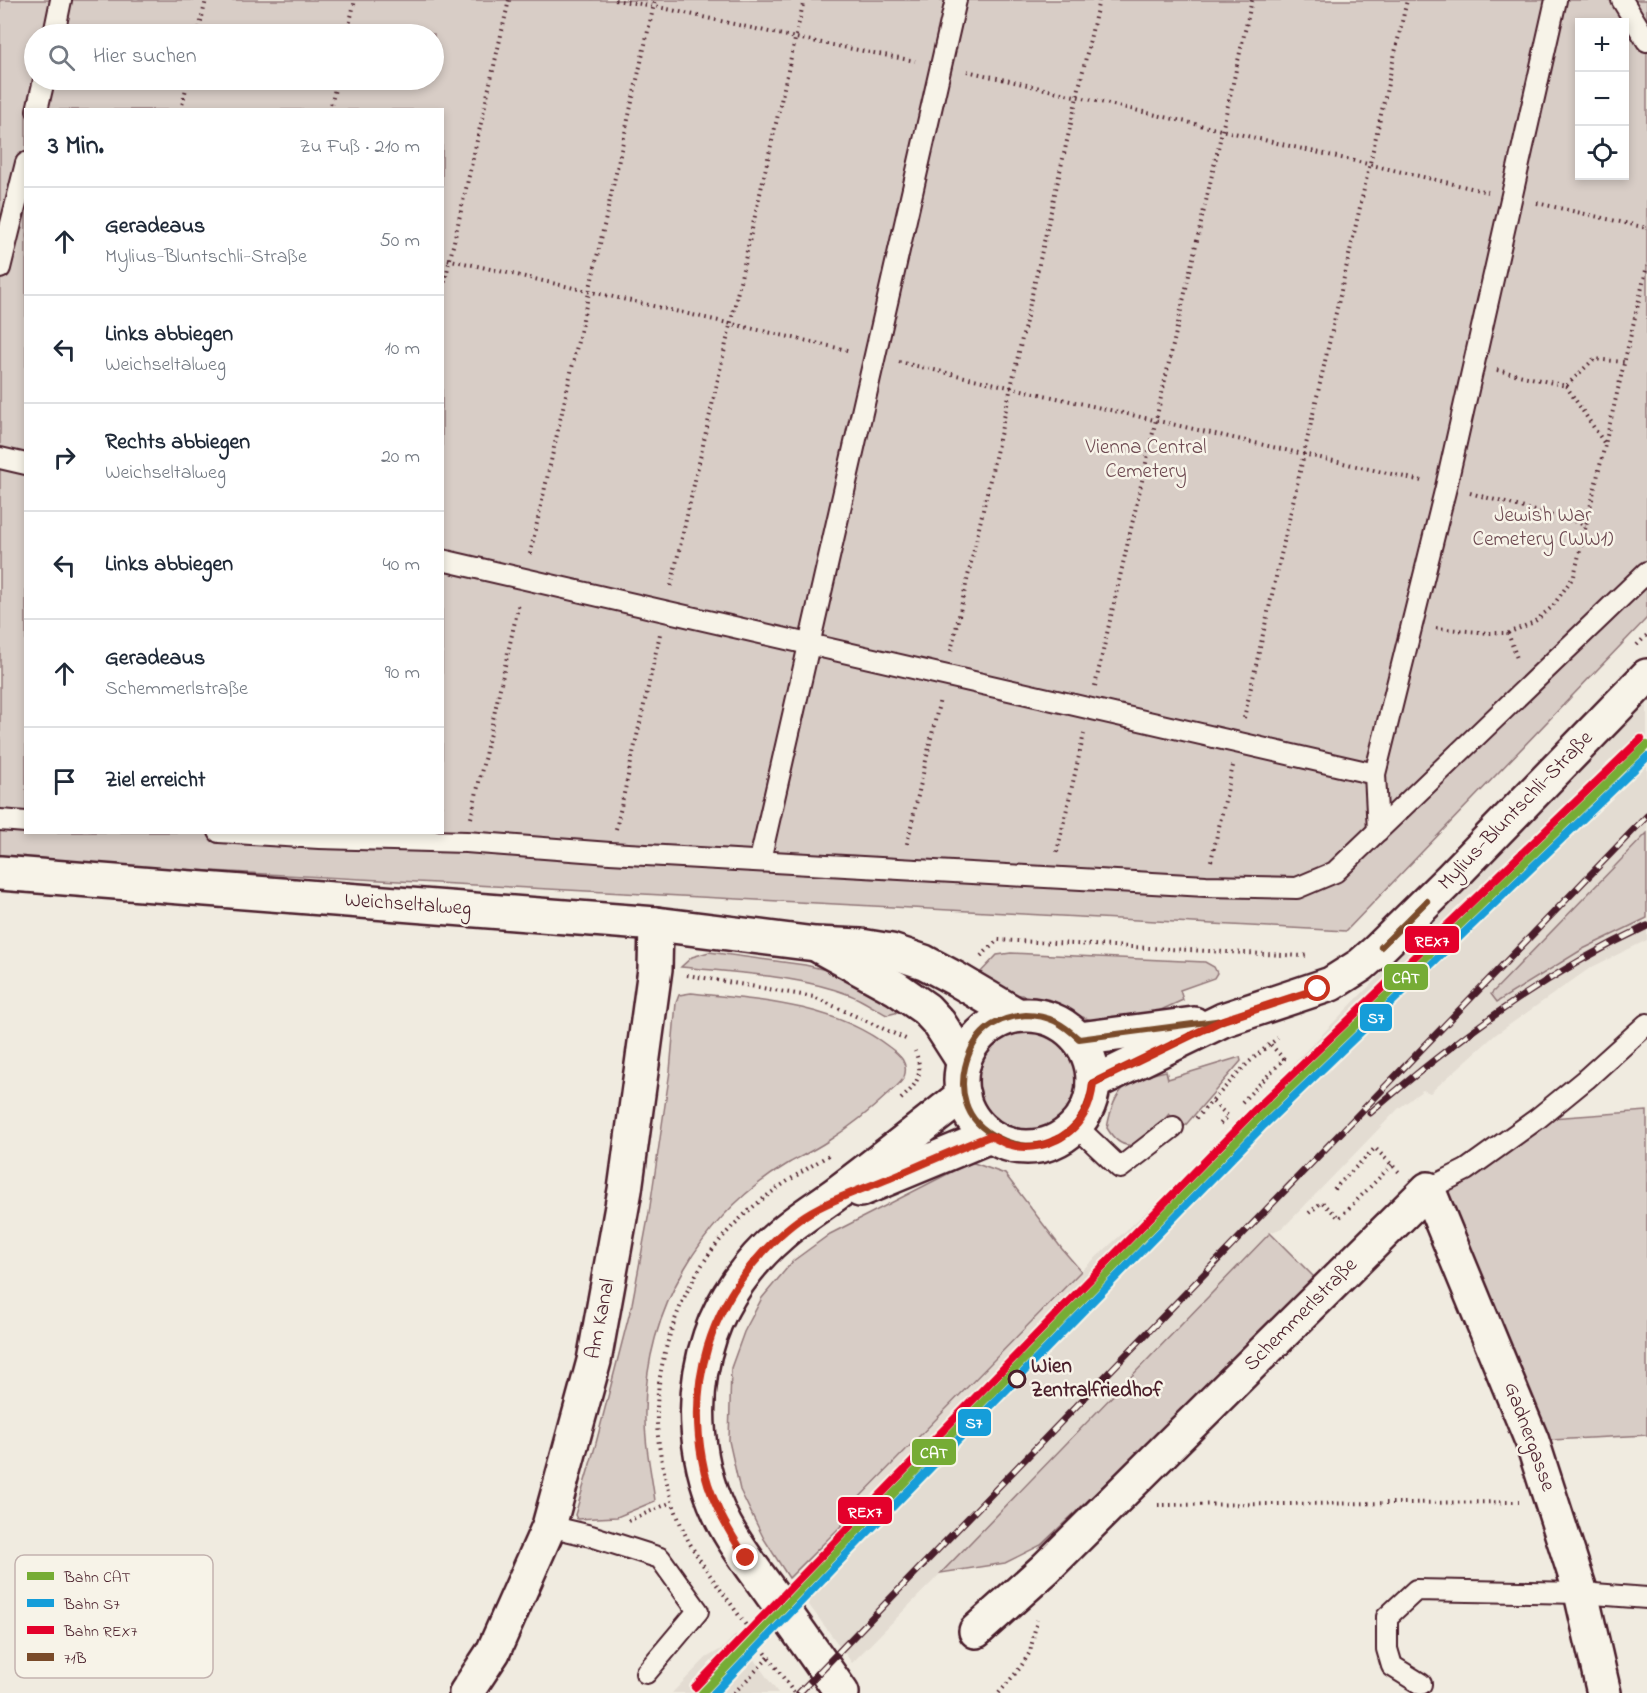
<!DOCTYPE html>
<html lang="de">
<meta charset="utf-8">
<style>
body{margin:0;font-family:"Indie Flower",sans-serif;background:#f2f2f3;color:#1f2937}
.controls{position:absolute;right:18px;top:18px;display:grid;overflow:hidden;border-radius:0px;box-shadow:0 3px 9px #0003}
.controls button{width:54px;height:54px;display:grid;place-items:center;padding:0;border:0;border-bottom:2px solid #e0e1e3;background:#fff;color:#1f2937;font:30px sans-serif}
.stop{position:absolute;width:18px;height:18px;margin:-14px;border:4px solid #c8321e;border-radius:50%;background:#fff}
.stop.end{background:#c8321e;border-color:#fff;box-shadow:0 2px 6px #0008}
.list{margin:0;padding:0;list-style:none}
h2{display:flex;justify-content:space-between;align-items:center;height:78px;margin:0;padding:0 24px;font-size:26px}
h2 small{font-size:20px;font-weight:400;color:#747a83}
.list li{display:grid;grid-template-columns:39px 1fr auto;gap:18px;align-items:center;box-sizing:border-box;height:108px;padding:0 24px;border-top:2px solid #e0e1e3}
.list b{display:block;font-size:22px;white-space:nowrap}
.list p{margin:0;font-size:20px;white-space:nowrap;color:#747a83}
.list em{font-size:20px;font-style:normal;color:#747a83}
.icon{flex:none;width:33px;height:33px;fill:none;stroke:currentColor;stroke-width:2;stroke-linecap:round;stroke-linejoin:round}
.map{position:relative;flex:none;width:1647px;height:1693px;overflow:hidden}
.search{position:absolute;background:#fff;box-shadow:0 3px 9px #0003;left:24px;top:24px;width:420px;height:66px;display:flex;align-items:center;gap:15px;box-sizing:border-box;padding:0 21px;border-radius:33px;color:#747a83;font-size:22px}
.panel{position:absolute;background:#fff;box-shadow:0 3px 9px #0003;left:24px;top:108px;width:420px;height:726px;border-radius:0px}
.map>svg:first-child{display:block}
</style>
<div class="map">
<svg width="1647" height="1693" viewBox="0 0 1647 1693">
<rect width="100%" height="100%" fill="#f0ebe0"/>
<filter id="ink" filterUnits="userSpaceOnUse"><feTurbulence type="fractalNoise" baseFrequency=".0167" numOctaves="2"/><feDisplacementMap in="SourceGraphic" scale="12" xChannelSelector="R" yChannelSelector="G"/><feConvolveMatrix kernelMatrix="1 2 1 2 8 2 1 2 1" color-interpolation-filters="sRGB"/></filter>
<g filter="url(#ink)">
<g fill="#e3dcd2">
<path d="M 1647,702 L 1647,833 L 1492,994 L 1497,1002 L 1583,949 L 1643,920 L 1647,926 L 1647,940 L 1590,968 L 1495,1035 L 1430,1093 L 1423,1090 L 1398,1109 L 1284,1227 L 1270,1233 L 941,1573 L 852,1663 L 789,1578 L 846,1521 L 848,1508 L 1081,1271 L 1163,1197 Z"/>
<path d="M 736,1634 L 778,1693 L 672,1693 L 706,1658 L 723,1648 Z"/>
</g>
<g fill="#d8cdc6" stroke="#917678" stroke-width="1.5" fill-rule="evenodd">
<path d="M 0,0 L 1647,0 L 1647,618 L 1346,931 L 0,860 ZM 1580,22 L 1624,22 L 1624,176 L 1580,176 ZM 34,34 L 434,34 L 434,80 L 34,80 ZM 26,110 L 442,110 L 442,832 L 26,832 Z"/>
<path d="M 1647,833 L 1647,918 L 1583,949 L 1497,1002 L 1491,994 Z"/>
<path d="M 709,952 L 805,965 L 835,972 L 902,1009 L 895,1013 L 887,1015 C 875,1009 863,1000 850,995 C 796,975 737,973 681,967 L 692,957 Z"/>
<path d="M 1011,953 L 1205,962 L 1214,967 L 1217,973 L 1214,978 L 1180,990 L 1183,1000 L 1152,1014 L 1096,1022 L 1080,1016 L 1054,1001 L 1015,994 L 995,987 L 977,976 L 997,955 Z"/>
<path d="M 691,993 C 759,1000 833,1004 889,1047 C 900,1055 909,1063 904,1077 C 901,1084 894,1088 889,1093 C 870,1111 850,1127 828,1141 C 816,1149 802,1156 789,1163 C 702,1214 646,1310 645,1411 C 644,1441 651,1471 655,1501 L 617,1517 L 577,1519 L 575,1515 L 595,1447 L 632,1304 L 649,1213 L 670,1071 L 676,1003 L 679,995 Z"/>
<circle cx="1029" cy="1083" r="52"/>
<path d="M 1240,1057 L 1241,1061 L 1183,1128 L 1169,1114 C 1151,1134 1129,1165 1107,1128 C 1115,1086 1126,1080 1166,1071 L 1168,1079 Z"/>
<path d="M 1647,1111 L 1647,1435 L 1532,1441 L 1428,1189 L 1537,1119 Z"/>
<path d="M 971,1162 L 1005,1174 L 1062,1249 L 1081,1271 L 849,1508 L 846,1521 L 789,1578 L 764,1539 L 740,1490 L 729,1441 L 731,1368 L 744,1332 L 762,1298 L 793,1261 L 830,1234 Z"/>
<path d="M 1270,1233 L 1318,1281 L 1041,1545 L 1005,1563 L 941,1573 Z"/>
</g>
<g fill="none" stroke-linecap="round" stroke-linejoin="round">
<g stroke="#4a1f2b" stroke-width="24">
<g id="service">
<path d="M 1622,0 L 1647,41"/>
<path d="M 54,34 L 61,0"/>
<path d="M 37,110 L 44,80"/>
<path d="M 0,268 L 26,163"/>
<path d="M 0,458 L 26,464"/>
<path d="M 442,560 L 1375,774"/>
<path d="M 0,820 L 26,822"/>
<path d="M 1378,831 L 1375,774 L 1446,487 L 1556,0"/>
<path d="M 219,832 L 319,838 L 466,842 L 610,853 L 1206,886 L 1297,888 L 1335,872 L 1647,572"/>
<path d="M 760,860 L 956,0"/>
<path d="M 1076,1126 L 1120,1168 L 1173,1127"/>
<path d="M 1428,1189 L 1466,1170 L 1537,1119 L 1586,1079 L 1647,1024"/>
<path d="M 549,1526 L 591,1536 L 660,1558 L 698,1611 L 646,1673"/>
<path d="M 1421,1684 L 1392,1666 L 1387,1649 L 1387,1617 L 1416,1590 L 1581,1593 L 1647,1598"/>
</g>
</g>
<g stroke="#4a1f2b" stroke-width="38">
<g id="minor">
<path d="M 976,1631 L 1045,1569 L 1428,1189 L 1532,1441 L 1581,1593 L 1604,1693"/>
<path d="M 466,1693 L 493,1652 L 549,1526 L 594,1361 L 625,1190 L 655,969 L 656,924"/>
</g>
</g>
<g stroke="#4a1f2b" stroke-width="38">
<g id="tertiary">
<path d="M 1079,1039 L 1194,1024"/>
<path d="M 1093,1083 L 1223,1020 L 1331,984 L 1361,965 L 1377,951 L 1451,878 L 1647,676"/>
</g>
</g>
<g stroke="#4a1f2b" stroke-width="38">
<g id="primary">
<path d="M 0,873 L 656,924 L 815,944 L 861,946 L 891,951 L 924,962 L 956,979 L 1017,1015"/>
<path d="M 821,947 L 896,988 L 926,1009 L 939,1023 L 964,1062"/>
<circle cx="1027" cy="1081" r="66"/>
<path d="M 860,1190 L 990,1136"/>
<path d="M 842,1693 C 819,1660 795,1626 771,1593 C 755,1571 738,1549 725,1525 C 695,1468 689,1397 710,1336 C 723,1298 749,1262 779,1236 C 796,1220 818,1207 837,1193 C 880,1161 921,1128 963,1095"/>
</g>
</g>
<g stroke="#4a1f2b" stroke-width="4" stroke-dasharray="1.5 4.5" stroke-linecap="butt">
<path d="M 615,0 L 654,6 L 796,38 L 915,61"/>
<path d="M 198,34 L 206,0"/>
<path d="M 347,34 L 355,0"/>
<path d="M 967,71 L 1488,192"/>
<path d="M 181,110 L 188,80"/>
<path d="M 330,110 L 337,80"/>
<path d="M 1537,203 L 1647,228"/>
<path d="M 442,258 L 851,351"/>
<path d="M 442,294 L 509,0"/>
<path d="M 899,362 L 1422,481"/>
<path d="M 1497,370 L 1566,386 L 1594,359 L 1624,362"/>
<path d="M 1566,386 L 1605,444"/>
<path d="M 1470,493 L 1586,525"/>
<path d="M 530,554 L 655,0"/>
<path d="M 671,586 L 804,0"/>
<path d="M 1436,628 L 1489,633 L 1508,633 L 1534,622 L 1552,607 L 1574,576 L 1647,266"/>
<path d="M 1508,633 L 1518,661"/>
<path d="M 1637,645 L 1647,635"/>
<path d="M 951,651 L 1099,0"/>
<path d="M 1095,686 L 1252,0"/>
<path d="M 1244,718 L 1407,0"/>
<path d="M 471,818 L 519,603"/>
<path d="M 616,829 L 660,634"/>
<path d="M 907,844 L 940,699"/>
<path d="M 1057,852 L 1084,734"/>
<path d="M 1211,861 L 1233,766"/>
<path d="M 981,956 L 998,940 L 1303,956 L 1308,955"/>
<path d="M 687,975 L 814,997 L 908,1040"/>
<path d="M 901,1099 C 918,1084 924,1073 915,1051"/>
<path d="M 1213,1102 L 1228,1116 L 1218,1126"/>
<path d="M 1242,1102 L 1284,1059 L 1270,1044 L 1278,1038"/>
<path d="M 1196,1118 L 1248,1063 L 1270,1044"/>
<path d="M 1334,1189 L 1375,1148 L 1399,1172"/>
<path d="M 1309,1213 L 1322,1202 L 1339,1218 L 1392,1165"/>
<path d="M 1158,1505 L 1519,1502"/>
<path d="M 628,1521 L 672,1502"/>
<path d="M 734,1693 L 769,1657"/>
<path d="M 794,1693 C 773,1663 752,1634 731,1604 C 715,1582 698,1560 686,1536 C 671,1505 658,1457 657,1422 C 655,1362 679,1292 716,1245 C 749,1204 785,1182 829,1155"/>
<path d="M 999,1693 L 1020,1668 L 1030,1652 L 1037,1620"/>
</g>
<use href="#service" stroke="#f7f3e8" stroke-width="20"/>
<use href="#minor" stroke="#f7f3e8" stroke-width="33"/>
<use href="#tertiary" stroke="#f7f3e8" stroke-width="33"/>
<use href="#primary" stroke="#f7f3e8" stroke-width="33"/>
<g stroke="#4a1f2b" stroke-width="7">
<g id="rail">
<path d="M 1370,1113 C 1456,1039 1544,974 1647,926"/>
<path d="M 799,1693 L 1647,816"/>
</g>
</g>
<use href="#rail" stroke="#f7f3e8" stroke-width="4.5" stroke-dasharray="14" stroke-linecap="butt"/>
<g stroke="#f7f3e8" stroke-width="10">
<g id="bus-1">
<path d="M 1381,947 L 1427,901"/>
<path d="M 1381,947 L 1427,901"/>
<path d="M 1026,1015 C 1049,1015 1063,1024 1079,1039 L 1223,1020 L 1093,1083 C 1090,1106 1079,1128 1058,1139 C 1054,1140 1049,1143 1045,1144 C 1016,1152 975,1133 966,1103 C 962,1091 962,1080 965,1067 C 973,1034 992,1018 1026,1015 Z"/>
<path d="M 1223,1020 L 1318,989"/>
</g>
</g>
<use href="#bus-1" stroke="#7a4b2a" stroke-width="6"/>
<g stroke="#f7f3e8" stroke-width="12">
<path id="rail-1" d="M 702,1693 L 829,1560 L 1258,1119 L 1647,745"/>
</g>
<g stroke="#f7f3e8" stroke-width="12">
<path id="rail-2" d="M 714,1693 L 835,1566 L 1264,1125 L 1647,757"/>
</g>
<g stroke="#f7f3e8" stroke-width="12">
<path id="rail-3" d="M 695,1687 L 823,1554 L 1252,1113 L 1641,739"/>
</g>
<use href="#rail-1" stroke="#76ac35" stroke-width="8"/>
<use href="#rail-2" stroke="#159dd9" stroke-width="8"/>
<use href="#rail-3" stroke="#e4002b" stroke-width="8"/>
</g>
</g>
<g fill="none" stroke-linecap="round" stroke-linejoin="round" filter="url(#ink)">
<path stroke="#c8321e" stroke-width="8" d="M 746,1558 C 726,1527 708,1496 702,1459 C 688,1381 710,1308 765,1250 C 780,1234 798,1218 818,1208 C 841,1196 866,1188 890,1178 C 923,1164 956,1149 990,1136 C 996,1138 1002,1142 1007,1144 C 1036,1153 1069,1140 1084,1114 C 1090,1104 1092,1093 1093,1083 L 1223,1020 L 1318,989"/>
</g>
<circle fill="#f7f3e8" stroke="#4a1f2b" stroke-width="3" cx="1017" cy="1379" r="8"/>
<g text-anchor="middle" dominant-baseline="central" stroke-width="5" stroke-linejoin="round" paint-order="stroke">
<g font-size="21" fill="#6e4a52" stroke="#f7f3e8">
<text x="1146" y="448">Vienna Central<tspan x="1146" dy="24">Cemetery</tspan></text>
<text x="1543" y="516">Jewish War<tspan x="1543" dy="24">Cemetery (WW1)</tspan></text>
</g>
<g font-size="21" fill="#4a1f2b" stroke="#f7f3e8">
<text transform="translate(1516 811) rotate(-46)">Mylius-Bluntschli-Straße</text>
<text transform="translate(408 905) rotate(4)">Weichseltalweg</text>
<text transform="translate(1301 1315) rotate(-45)">Schemmerlstraße</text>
<text transform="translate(601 1319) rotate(-79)">Am Kanal</text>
<text transform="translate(1529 1437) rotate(70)">Gadnergasse</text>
</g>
<g font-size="21" font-weight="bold" fill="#4a1f2b" stroke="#f7f3e8" text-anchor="start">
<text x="1031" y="1367">Wien<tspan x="1031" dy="24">Zentralfriedhof</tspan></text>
</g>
</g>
<rect x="15" y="1555" width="198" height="123" rx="9" fill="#f7f3e8" stroke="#c3b3af" stroke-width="1.5"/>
<rect x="27" y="1572" width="27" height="8" fill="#76ac35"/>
<rect x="27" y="1599" width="27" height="8" fill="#159dd9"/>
<rect x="27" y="1626" width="27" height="8" fill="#e4002b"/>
<rect x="27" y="1653" width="27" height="8" fill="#7a4b2a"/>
<g font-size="16" fill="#4a1f2b">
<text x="64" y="1582">Bahn CAT</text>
<text x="64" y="1609">Bahn S7</text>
<text x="64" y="1636">Bahn REX7</text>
<text x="64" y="1663">71B</text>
</g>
<g stroke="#f7f3e8" stroke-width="2">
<rect x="1404" y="925" width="56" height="29" rx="6" fill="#e4002b"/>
<rect x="1383" y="963" width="46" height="28" rx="6" fill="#76ac35"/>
<rect x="1359" y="1003" width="34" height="29" rx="6" fill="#159dd9"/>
<rect x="957" y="1408" width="35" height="29" rx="6" fill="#159dd9"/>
<rect x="911" y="1438" width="46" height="28" rx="6" fill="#76ac35"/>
<rect x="837" y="1496" width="56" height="29" rx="6" fill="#e4002b"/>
</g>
<g font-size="16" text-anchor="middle" font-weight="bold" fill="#fff">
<text x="1432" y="946">REX7</text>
<text x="1406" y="983">CAT</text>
<text x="1376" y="1023">S7</text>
<text x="974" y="1428">S7</text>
<text x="934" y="1458">CAT</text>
<text x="865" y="1517">REX7</text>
</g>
</svg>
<div class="controls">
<button>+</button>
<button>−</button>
<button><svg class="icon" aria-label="locate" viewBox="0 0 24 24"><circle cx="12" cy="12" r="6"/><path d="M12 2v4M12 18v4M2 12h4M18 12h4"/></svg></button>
</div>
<div class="stop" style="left:1318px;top:989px"></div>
<div class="stop end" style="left:746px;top:1558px"></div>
<div class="search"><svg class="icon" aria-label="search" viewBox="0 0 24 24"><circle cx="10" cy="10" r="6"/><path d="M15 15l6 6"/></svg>Hier suchen</div>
<section class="panel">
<h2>3 Min.<small>Zu Fuß · 210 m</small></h2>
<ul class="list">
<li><svg class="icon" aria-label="ahead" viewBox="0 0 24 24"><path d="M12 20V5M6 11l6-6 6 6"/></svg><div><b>Geradeaus</b><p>Mylius-Bluntschli-Straße</p></div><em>50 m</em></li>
<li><svg class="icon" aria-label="left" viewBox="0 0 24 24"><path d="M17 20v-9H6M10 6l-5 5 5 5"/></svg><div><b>Links abbiegen</b><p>Weichseltalweg</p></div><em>10 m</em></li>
<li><svg class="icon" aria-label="right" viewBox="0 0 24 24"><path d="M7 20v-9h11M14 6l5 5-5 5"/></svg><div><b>Rechts abbiegen</b><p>Weichseltalweg</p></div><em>20 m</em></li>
<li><svg class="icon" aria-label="left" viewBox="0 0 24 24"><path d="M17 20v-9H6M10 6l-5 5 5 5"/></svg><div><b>Links abbiegen</b></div><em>40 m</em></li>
<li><svg class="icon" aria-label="ahead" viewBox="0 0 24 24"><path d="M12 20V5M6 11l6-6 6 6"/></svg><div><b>Geradeaus</b><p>Schemmerlstraße</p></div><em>90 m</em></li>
<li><svg class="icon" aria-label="arrive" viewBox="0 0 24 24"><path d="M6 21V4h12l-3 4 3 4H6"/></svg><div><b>Ziel erreicht</b></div></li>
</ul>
</section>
</div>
